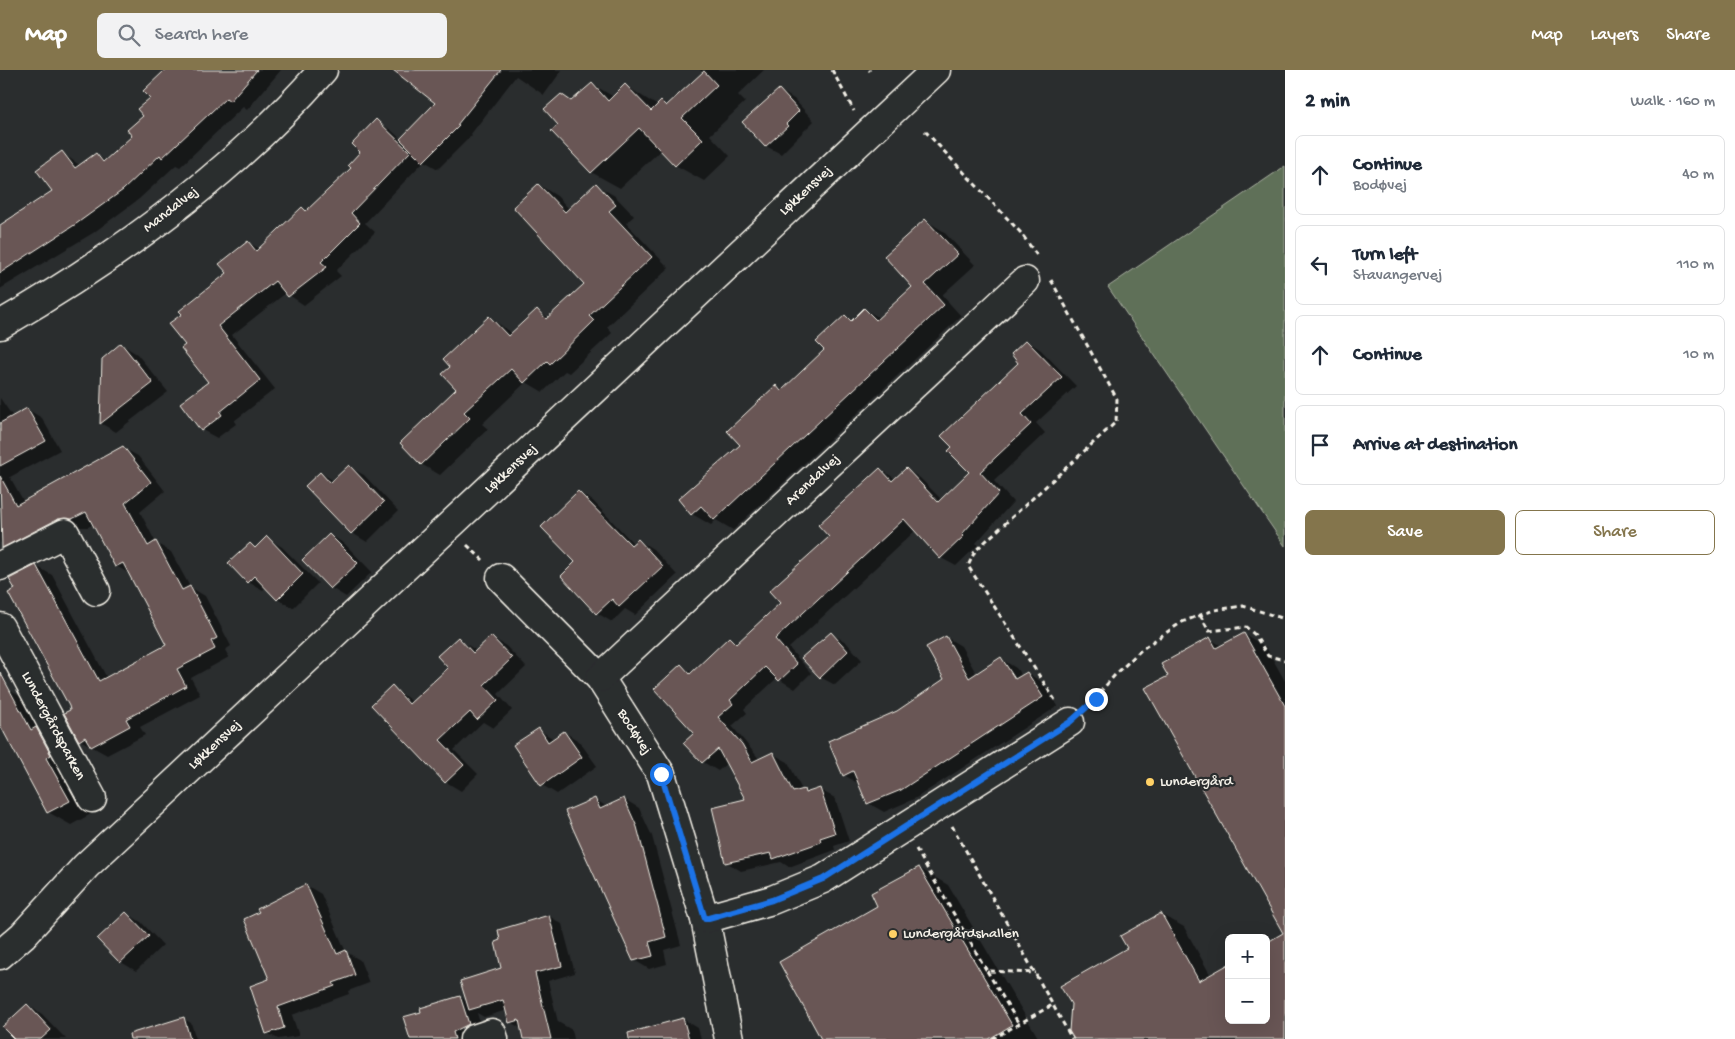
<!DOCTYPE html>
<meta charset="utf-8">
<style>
body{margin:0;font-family:"Gochi Hand",sans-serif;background:#f2f2f3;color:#1f2937}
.controls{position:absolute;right:15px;bottom:15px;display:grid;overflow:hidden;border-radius:8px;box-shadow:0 5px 20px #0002}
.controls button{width:45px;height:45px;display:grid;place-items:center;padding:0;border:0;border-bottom:1px solid #e0e1e3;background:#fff;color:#1f2937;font:25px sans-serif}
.stop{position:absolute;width:15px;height:15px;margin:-11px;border:4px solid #1a73e8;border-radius:50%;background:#fff}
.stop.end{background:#1a73e8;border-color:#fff;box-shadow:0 1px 5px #0008}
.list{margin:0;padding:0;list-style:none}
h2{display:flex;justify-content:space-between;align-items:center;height:65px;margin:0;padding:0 20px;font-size:21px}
h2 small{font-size:16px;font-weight:400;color:#747a83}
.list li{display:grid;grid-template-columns:32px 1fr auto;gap:15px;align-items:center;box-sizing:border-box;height:80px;margin:0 10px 10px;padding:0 10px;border:1px solid #e0e1e3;border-radius:8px}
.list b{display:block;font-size:19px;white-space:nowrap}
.list p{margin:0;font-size:16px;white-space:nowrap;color:#747a83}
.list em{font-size:16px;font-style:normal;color:#747a83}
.actions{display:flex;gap:10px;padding:15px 20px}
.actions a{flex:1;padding:11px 0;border:1px solid #84754c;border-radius:8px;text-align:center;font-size:18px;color:#84754c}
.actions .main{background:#84754c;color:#fff}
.icon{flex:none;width:28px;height:28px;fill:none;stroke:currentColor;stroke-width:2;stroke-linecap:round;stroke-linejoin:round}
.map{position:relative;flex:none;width:1285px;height:969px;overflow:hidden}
header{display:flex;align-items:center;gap:30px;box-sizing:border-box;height:70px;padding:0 25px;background:#84754c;color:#fff}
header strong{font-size:24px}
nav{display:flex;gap:28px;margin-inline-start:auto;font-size:18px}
.search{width:350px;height:45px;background:#f2f2f3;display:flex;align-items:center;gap:12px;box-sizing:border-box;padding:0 18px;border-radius:8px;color:#747a83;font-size:19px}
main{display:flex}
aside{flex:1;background:#fff}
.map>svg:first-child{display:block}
</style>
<header>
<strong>Map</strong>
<div class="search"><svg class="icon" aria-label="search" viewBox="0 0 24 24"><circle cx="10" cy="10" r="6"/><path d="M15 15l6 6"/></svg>Search here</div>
<nav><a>Map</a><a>Layers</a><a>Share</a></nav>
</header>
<main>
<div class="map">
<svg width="1285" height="969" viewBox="0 0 1285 969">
<rect width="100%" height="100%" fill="#2a2d2e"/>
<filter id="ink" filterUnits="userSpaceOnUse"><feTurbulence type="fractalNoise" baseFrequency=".02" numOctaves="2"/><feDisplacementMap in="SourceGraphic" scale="10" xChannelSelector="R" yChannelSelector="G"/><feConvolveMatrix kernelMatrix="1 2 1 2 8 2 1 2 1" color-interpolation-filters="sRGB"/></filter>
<g filter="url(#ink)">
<path fill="#5e6f58" stroke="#a9b0a0" d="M 1285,96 L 1285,476 L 1108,217 Z"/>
<g fill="#0007">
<path d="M 166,0 L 281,0 L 247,40 L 243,37 L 180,97 L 176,95 L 139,129 L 93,163 L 0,219 L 0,156 L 54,122 L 62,83 L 81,96 L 96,85 L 106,91 L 134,66 Z"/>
<path d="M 409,0 L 562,0 L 544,25 L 516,6 L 471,64 L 472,65 L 438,99 L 424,91 L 365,153 L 375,162 L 336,201 L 341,206 L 304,235 L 286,223 L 232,265 L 275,319 L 234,351 L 236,354 L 217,368 L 202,360 L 210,312 L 186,275 L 249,173 L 260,179 L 302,139 L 307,141 L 352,98 L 376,51 L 391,60 L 401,69 L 437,33 Z"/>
<path d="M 700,0 L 764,0 L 738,25 L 745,32 L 710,65 L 730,86 L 704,111 L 675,95 L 661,80 L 620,118 L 591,102 L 560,55 L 572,32 L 592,14 L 614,27 L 626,16 L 658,36 L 661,33 L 667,37 L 703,3 Z"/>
<path d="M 779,20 L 794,29 L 814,51 L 781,84 L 766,76 Z"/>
<path d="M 539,115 L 557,126 L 570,140 L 596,115 L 615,126 L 634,146 L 626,153 L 669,198 L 607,257 L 612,263 L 569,303 L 565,301 L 543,322 L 526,312 L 482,354 L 488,359 L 440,405 L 421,394 L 458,319 L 489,247 L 513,264 L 537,241 L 549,248 L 586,214 Z"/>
<path d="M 925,150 L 943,161 L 975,195 L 942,225 L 961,246 L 733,460 L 716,450 L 711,455 L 692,444 L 680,429 L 741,375 L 776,316 L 783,320 L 826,280 L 845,246 L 852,250 L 864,239 L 880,248 L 914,217 Z"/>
<path d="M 1027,271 L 1041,280 L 1076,316 L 1036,353 L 1045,363 L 994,411 L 1013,432 L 976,473 L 978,475 L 956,496 L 941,488 L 916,460 L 789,578 L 811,603 L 795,619 L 777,608 L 744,639 L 747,643 L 732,656 L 760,690 L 773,684 L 788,692 L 802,720 L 809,723 L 820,720 L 835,728 L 849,771 L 834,776 L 835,780 L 789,797 L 781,792 L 741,801 L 726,792 L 746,730 L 727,693 L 718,701 L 703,692 L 685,673 L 696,663 L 681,596 L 693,603 L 729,568 L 738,573 L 782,533 L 880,399 L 896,409 L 906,399 L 920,408 L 942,430 L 970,402 L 1020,293 Z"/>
<path d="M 122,275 L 137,284 L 168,322 L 116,362 L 102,354 L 103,290 Z"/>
<path d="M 0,328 L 13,347 L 27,339 L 42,348 L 60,380 L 10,407 L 24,432 L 123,378 L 138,386 L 165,421 L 140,442 L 156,473 L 171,482 L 190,517 L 205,526 L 231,576 L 225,580 L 229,587 L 191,608 L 200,625 L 140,657 L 145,665 L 107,685 L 80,670 L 71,641 L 16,520 L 36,496 L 52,505 L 107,608 L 168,575 L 130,504 L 116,496 L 94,454 L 88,457 L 74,457 L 18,485 L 3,477 L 0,472 Z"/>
<path d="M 349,397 L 364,405 L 398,441 L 367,472 L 352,463 L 321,403 L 334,411 Z"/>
<path d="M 578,422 L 593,431 L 634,474 L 638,470 L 653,479 L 677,505 L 635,545 L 625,539 L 612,552 L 597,543 L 577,492 Z"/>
<path d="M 330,465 L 345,474 L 372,502 L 346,527 L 331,518 L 304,490 Z"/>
<path d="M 267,468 L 282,477 L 318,513 L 293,538 L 277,529 L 266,517 L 263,520 L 248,512 L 250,475 L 256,478 Z"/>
<path d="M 832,564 L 846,572 L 862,590 L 835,615 L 820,607 Z"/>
<path d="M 1244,564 L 1266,577 L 1285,611 L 1285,969 L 1075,969 L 1129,879 L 1161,844 L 1184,857 L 1211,906 L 1229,950 L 1266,950 L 1285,864 L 1169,606 L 1210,569 L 1222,576 Z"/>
<path d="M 491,567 L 506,576 L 526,597 L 498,624 L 512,640 L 493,658 L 483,652 L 454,680 L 478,704 L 461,721 L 446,712 L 373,635 L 392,617 L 413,632 L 450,598 L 458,569 L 477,581 Z"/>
<path d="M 946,567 L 961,576 L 977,605 L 1001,589 L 1016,598 L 1022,606 L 1027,603 L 1042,612 L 1058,636 L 916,728 L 884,742 L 868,733 L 859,714 L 844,705 L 898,642 L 946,610 Z"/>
<path d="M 9,620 L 32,633 L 91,744 L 71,755 L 48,742 L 0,652 L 0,625 Z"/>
<path d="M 539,660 L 554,669 L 564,662 L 579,671 L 597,696 L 557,724 L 542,715 Z"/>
<path d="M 595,729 L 607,737 L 624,729 L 639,738 L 652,766 L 681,875 L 664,880 L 667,894 L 649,899 L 634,890 Z"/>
<path d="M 919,798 L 948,815 L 1039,969 L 822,969 L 879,837 Z"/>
<path d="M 306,815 L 321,824 L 346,882 L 360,890 L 369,913 L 348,921 L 349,924 L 292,945 L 299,966 L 278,969 L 267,963 L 271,909 L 260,843 Z"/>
<path d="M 126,843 L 141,852 L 163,875 L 136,901 L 121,892 Z"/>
<path d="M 549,846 L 562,854 L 575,903 L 548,911 L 558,952 L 572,960 L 574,969 L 525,969 L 522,959 L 510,952 L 507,940 L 484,947 L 477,943 L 483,963 L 470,969 L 411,969 L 460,927 L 468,932 L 503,899 Z"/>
<path d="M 27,935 L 42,944 L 66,969 L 15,969 Z"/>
<path d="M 184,949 L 191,953 L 196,969 L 165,969 Z"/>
<path d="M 683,949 L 698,958 L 701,969 L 628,969 L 627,965 Z"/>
</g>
<g fill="#695655" stroke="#f4f1e8">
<path d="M 165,0 L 257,0 L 230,31 L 226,28 L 162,88 L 160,85 L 123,120 L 76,154 L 0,203 L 0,155 L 52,121 L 36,100 L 62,81 L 75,98 L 96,83 L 103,92 L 132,66 L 127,60 L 143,46 L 137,39 L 150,28 L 143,21 Z"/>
<path d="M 393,0 L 501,0 L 457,55 L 459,56 L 423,92 L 400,69 L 435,33 Z"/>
<path d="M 704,1 L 717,15 L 682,48 L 703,69 L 675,96 L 639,58 L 591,103 L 551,61 L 558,55 L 544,39 L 561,24 L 571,31 L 592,13 L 608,31 L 625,14 L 651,41 L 661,31 L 666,36 Z"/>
<path d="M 779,19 L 799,41 L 786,54 L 788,56 L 765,77 L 742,52 Z"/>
<path d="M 376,49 L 410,82 L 351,143 L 360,153 L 321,192 L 327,197 L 288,227 L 275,211 L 218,256 L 260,310 L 220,342 L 222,345 L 201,361 L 180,333 L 208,312 L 181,278 L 185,275 L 168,254 L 182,244 L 179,241 L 227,203 L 219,194 L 248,171 L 256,181 L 302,137 L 306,141 L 351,98 L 348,95 L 360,82 L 352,74 Z"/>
<path d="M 596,113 L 616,135 L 609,141 L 652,187 L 589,246 L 594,251 L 550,294 L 547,291 L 524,313 L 511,299 L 464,342 L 470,348 L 421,395 L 400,373 L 456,319 L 442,304 L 450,297 L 443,289 L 489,246 L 508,266 L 537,239 L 546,249 L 584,214 L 513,137 L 538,114 L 565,142 Z"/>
<path d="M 925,149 L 958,184 L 925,214 L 944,235 L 714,450 L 701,436 L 691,445 L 678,429 L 740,375 L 727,361 L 776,315 L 781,321 L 824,280 L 816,272 L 845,245 L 851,251 L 864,238 L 876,250 L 912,217 L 884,186 Z"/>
<path d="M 1026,270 L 1062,307 L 1022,344 L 1031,354 L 980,402 L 999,423 L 962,464 L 964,466 L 940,489 L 904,449 L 775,569 L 797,594 L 779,611 L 765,597 L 730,630 L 733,634 L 718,647 L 742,674 L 752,692 L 773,682 L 793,722 L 804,719 L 805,723 L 820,718 L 835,763 L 820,768 L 821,772 L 773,789 L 771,783 L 725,793 L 712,737 L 745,729 L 718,679 L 702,693 L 683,673 L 694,663 L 654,619 L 681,594 L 690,604 L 729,567 L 736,574 L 780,533 L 769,521 L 829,467 L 818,455 L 880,398 L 892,411 L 906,398 L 938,432 L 969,402 L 948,381 L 952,377 L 941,366 L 1018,293 L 1011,284 Z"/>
<path d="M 121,273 L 153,313 L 100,354 L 102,289 Z"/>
<path d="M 27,338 L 46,371 L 0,396 L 0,353 Z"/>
<path d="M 123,376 L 151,412 L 125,433 L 148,476 L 156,471 L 182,520 L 190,516 L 217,568 L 211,571 L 215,579 L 177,599 L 186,616 L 126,649 L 130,656 L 91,677 L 85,667 L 79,671 L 64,643 L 70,640 L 69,636 L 8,523 L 15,519 L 9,509 L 36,495 L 99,611 L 166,575 L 123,493 L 115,497 L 86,442 L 72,449 L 58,449 L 2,478 L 0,406 L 16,435 Z"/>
<path d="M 349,395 L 384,432 L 351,464 L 305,416 L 320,402 L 330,413 Z"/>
<path d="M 578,421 L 631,475 L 638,469 L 663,496 L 619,537 L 612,529 L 596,544 L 561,506 L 575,492 L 541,457 Z"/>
<path d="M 329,464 L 358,493 L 330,519 L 302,490 Z"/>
<path d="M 267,466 L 303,504 L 277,530 L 254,506 L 247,513 L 228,493 L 250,473 L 255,478 Z"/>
<path d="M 831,562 L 848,581 L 820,608 L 801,588 Z"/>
<path d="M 1244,563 L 1285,636 L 1285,969 L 1074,969 L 1069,961 L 1071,934 L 1060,916 L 1127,878 L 1120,866 L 1161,843 L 1199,911 L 1229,894 L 1229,950 L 1266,950 L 1266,873 L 1283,863 L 1145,618 L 1168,606 L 1161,594 L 1210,567 L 1216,578 Z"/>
<path d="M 491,566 L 512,588 L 484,615 L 498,630 L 477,650 L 470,642 L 440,670 L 464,695 L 445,713 L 371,635 L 392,615 L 409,634 L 448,598 L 437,586 L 458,567 L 473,583 Z"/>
<path d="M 946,566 L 969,608 L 1001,587 L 1015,609 L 1027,602 L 1043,627 L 901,720 L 867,734 L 853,701 L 843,706 L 828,671 L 897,641 L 944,609 L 926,577 Z"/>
<path d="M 0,602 L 31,660 L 36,657 L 51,685 L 46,688 L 70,731 L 47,743 L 0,655 Z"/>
<path d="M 539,658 L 548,672 L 564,661 L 582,687 L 541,716 L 513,675 Z"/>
<path d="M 595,728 L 600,739 L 624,728 L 637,757 L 666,867 L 649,872 L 653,886 L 633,891 L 565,741 Z"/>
<path d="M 919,797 L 1012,955 L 989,969 L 821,969 L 779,892 L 877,836 L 871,823 Z"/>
<path d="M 306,814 L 337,884 L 346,880 L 355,905 L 333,913 L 335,916 L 278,937 L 284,958 L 266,964 L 250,916 L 269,909 L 244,849 L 259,842 L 257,839 Z"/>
<path d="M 126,842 L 149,866 L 120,893 L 97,869 Z"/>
<path d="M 549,845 L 562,896 L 535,903 L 551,969 L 523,969 L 519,950 L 509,953 L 503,930 L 469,940 L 460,911 L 501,898 L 495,872 L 500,870 L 498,860 Z"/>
<path d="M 460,926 L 469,954 L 453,962 L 455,969 L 410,969 L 403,947 L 421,942 L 420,938 Z"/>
<path d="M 27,934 L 51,960 L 41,969 L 14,969 L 2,957 Z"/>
<path d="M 184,947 L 190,969 L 130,969 L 129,964 Z"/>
<path d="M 683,948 L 689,969 L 629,969 L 628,963 Z"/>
</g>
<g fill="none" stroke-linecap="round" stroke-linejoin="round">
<g stroke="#f4f1e8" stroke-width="31">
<g id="minor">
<path d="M 0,255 C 118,187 233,103 323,0"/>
<path d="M 0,496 L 65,463 L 96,521"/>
<path d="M 501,508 L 600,608 L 661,704 L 705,849 L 729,969"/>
<path d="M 0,557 L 92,728"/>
<path d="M 600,608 L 1025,211"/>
<path d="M 705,849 L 772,830 L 823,809 L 1070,652"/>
<path d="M 474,969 L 492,963 L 494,969"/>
</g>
</g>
<g stroke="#f4f1e8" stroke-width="31">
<path id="major" d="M 0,885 L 23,865 L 86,796 L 936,0"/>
</g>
<g stroke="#f4f1e8" stroke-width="3" stroke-dasharray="5 4" stroke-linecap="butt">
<path d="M 832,0 L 854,41"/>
<path d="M 869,0 L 870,1"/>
<path d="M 925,61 L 1021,163 L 1038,187"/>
<path d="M 1051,210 L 1117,329 L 1116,352 L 975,481 L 968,496 L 1055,630"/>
<path d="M 467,475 L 483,490"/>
<path d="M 1200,545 L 1209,561 L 1246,557 L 1255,565 L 1268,586 L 1285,590"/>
<path d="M 1088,636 L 1115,605 L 1142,579 L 1182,552 L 1214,540 L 1243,536 L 1285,549"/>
<path d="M 952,756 L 1072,969"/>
<path d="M 916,779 L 987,901 L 1036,903"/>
<path d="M 987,901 L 1019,954"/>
<path d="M 992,969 L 1054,934"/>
</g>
<use href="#minor" stroke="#2a2d2e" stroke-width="28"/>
<use href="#major" stroke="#2a2d2e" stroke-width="28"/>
</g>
</g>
<g fill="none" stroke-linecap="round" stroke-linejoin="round" filter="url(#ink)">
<path stroke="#1a73e8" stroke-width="6" d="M 661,704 L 705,849 L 772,830 L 823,809 L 1070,652 L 1096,629"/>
</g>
<g fill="#ffd166" stroke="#2a2d2e" stroke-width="2">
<circle cx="1150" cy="712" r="5"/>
<circle cx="893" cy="864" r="5"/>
</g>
<g text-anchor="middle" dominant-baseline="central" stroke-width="4.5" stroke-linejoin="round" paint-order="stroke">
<g font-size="15" fill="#f4f1e8" stroke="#2a2d2e">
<text transform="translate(806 121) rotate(-43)">Løkkensvej</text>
<text transform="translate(171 140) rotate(-38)">Mandalvej</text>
<text transform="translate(511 399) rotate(-43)">Løkkensvej</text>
<text transform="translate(813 410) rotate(-43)">Arendalvej</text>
<text transform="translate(53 656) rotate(62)">Lundergårdsparken</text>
<text transform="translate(634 662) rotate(57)">Bodøvej</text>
<text transform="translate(215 675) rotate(-43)">Løkkensvej</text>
</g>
<g font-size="15" fill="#f4f1e8" stroke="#2a2d2e" text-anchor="start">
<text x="1160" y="712">Lundergård</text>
<text x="903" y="864">Lundergårdshallen</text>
</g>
</g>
</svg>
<div class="controls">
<button>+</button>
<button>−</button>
</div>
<div class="stop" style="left:661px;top:704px"></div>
<div class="stop end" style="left:1096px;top:629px"></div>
</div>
<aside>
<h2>2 min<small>Walk · 160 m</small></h2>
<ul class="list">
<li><svg class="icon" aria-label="ahead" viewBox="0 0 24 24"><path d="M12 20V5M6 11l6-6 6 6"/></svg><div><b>Continue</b><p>Bodøvej</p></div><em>40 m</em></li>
<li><svg class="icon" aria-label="left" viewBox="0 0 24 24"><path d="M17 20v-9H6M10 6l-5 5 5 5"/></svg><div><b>Turn left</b><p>Stavangervej</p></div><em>110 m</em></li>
<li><svg class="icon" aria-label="ahead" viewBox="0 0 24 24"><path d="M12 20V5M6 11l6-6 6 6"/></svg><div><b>Continue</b></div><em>10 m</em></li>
<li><svg class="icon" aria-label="arrive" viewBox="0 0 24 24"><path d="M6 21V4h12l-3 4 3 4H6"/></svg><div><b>Arrive at destination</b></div></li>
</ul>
<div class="actions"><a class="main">Save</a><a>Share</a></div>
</aside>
</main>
